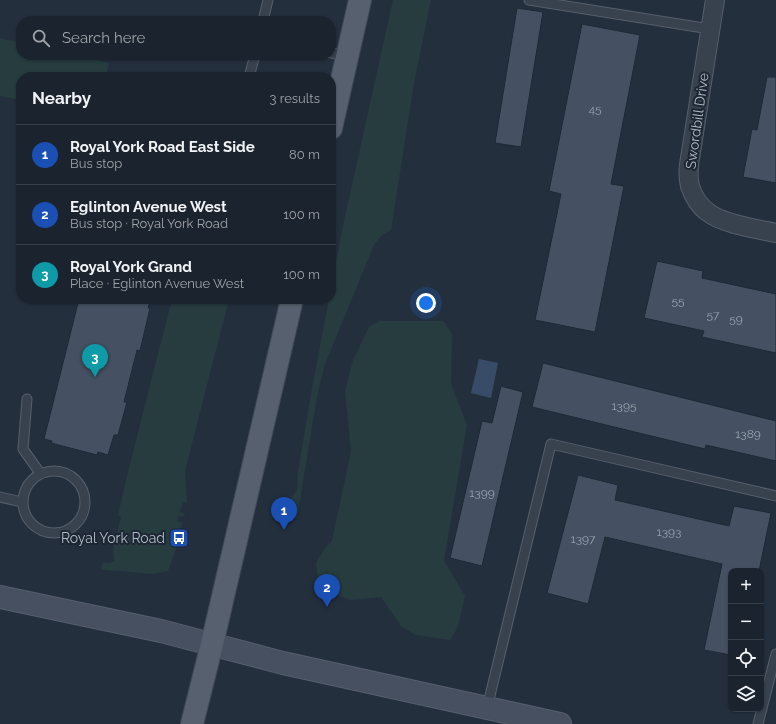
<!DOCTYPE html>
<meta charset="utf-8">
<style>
body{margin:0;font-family:Raleway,sans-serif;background:#242b36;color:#f1f3f6}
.controls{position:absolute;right:12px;bottom:12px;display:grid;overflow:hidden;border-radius:8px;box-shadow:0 1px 3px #0004}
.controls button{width:36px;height:36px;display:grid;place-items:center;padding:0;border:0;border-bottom:1px solid #39404a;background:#1b232e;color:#f1f3f6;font:20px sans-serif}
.you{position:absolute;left:426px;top:303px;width:14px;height:14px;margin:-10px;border:3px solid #fff;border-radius:50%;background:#1a73e8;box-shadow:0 0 0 6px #1a73e833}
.badge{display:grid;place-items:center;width:26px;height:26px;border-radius:50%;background:#8ab4f8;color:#fff;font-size:13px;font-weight:700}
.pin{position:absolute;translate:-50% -33px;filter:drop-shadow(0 1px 2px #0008)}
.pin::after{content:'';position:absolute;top:21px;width:14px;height:12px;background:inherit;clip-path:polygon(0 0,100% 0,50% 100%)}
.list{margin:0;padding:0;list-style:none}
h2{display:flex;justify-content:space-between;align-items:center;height:52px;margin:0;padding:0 16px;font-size:17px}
h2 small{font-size:13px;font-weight:400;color:#a0a4aa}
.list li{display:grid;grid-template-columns:26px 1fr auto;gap:12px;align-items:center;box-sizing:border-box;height:60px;padding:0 16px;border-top:1px solid #39404a}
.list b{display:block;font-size:15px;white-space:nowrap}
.list p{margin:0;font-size:13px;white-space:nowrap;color:#a0a4aa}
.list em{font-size:13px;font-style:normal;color:#a0a4aa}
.icon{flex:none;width:22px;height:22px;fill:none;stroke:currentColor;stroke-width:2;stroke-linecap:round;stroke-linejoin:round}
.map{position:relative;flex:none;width:776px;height:724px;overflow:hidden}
.search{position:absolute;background:#1b232e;box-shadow:0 1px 3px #0004;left:16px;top:16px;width:320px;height:44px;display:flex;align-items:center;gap:10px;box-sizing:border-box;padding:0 14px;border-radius:16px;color:#a0a4aa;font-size:15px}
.panel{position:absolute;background:#1b232e;box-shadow:0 1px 3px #0004;left:16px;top:72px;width:320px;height:232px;border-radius:16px}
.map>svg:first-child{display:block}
</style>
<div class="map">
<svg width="776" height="724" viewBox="0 0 776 724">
<rect width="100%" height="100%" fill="#242f3e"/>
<g fill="#263c3f">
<path d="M 393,0 L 431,0 L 414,83 L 391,230 L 381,236 L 374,245 L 325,364 L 322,376 L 317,397 L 297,518 L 284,515 L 288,503 L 297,490 L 298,472 L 312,388 L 329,299 L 331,299 L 331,287 L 344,221 Z"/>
<path d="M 0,38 L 21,43 L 21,55 L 75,55 L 109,63 L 106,77 L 21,77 L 21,100 L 0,96 Z"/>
<path d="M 172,299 L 229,299 L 185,471 L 187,503 L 183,502 L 180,512 L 185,514 L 184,516 L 179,516 L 177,521 L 183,523 L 180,531 L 175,530 L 171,545 L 177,546 L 168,571 L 153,574 L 106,570 L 101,569 L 103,562 L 110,563 L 114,561 L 113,550 L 121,517 L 118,515 L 129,468 Z"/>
<path d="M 380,321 L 443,321 L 452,334 L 451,384 L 467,425 L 444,561 L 465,596 L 458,627 L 450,640 L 415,635 L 401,626 L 381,597 L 351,600 L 326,591 L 318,578 L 316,563 L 323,551 L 332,541 L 351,451 L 345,391 L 353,360 L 369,327 Z"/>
</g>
<path fill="#394c67" d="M 479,359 L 498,363 L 491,398 L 471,393 Z"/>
<g fill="#455162" stroke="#1f2835">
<path d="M 517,8 L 543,12 L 521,147 L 495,143 Z"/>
<path d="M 582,24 L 640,35 L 611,184 L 624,186 L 595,332 L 535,320 L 561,194 L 549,191 Z"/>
<path d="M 767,77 L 776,77 L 776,183 L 743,177 L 752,129 L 757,130 Z"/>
<path d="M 657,261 L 703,271 L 702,278 L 776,294 L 776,353 L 702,337 L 704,331 L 644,318 Z"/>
<path d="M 79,299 L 151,299 L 148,308 L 150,308 L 140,351 L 137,350 L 124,402 L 127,402 L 118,435 L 114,435 L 108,455 L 98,452 L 97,455 L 51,443 L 52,441 L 44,439 Z"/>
<path d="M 543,363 L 776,421 L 776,461 L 706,445 L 705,449 L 532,407 Z"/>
<path d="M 501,386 L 523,392 L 482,566 L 450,558 L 482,421 L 492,423 Z"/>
<path d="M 578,475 L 618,485 L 615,500 L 729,526 L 734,506 L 771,513 L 759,571 L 731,571 L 731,655 L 704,650 L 722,564 L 605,537 L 588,604 L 547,593 Z"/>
</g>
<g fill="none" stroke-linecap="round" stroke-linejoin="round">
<g stroke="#565f6c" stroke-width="11">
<g id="service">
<path d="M 529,0 L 710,29"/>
<path d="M 263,21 L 268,0"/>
<path d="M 331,53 L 347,55"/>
<path d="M 249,77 L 255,55"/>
<path d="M 27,399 L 23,449 L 40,473"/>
<circle cx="54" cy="502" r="31"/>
<path d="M 0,497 L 22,502"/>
<path d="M 487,708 L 551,444 L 776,496"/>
<path d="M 758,724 L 776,654"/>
</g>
</g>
<g stroke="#565f6c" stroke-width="20">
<path id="minor" d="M 715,0 L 691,152 C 689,163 687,175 690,186 C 693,196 700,207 709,213 C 723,224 758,229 776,233"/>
</g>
<g stroke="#565f6c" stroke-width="24">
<path id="secondary" d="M 0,597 L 161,631 L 283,663 L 560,724"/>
</g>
<g stroke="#414a57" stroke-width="24">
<g id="primary">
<path d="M 331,128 L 360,0"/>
<path d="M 192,724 L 212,644 L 292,299"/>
</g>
</g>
<use href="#service" stroke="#38414e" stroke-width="9"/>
<use href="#minor" stroke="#38414e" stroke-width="18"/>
<use href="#secondary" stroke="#465061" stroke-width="22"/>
<use href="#primary" stroke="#56606e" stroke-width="22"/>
</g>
<defs>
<g id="bus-square" transform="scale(1)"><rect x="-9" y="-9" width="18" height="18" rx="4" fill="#1a4fb4" stroke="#1d2633"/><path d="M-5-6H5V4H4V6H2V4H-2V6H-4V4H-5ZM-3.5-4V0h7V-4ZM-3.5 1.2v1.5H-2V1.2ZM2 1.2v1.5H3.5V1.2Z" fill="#fff"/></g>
</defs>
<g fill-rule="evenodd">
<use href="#bus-square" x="179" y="538"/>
</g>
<g text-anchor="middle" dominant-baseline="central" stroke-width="4" stroke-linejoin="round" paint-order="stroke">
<g font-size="12" fill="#98a1af">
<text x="595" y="109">45</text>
<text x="678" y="301">55</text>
<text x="713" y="315">57</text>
<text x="736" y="319">59</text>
<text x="624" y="406">1395</text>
<text x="748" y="434">1389</text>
<text x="482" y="493">1399</text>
<text x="669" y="532">1393</text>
<text x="583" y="539">1397</text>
</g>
<g font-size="14" fill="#b4bcc9" stroke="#1d2633">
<text transform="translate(697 121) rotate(-82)">Swordbill Drive</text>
</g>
<g font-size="14" fill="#b4bcc9" stroke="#1d2633" text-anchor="end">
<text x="165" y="538">Royal York Road</text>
</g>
</g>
</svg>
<div class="controls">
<button>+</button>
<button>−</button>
<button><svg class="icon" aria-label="locate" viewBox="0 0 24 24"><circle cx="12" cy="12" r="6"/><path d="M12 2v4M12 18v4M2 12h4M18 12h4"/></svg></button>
<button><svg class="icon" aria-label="layers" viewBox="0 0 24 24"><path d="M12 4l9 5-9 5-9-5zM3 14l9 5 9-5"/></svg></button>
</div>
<div class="you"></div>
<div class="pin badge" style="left:284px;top:530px;background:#1a4fb4">1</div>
<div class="pin badge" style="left:327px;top:607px;background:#1a4fb4">2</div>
<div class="pin badge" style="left:95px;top:377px;background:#0f9aa8">3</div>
<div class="search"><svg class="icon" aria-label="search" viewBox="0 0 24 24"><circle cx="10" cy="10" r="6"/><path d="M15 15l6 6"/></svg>Search here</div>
<section class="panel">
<h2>Nearby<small>3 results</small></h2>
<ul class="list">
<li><span class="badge" style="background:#1a4fb4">1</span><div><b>Royal York Road East Side</b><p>Bus stop</p></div><em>80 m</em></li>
<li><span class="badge" style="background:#1a4fb4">2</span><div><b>Eglinton Avenue West</b><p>Bus stop · Royal York Road</p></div><em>100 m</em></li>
<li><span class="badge" style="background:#0f9aa8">3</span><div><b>Royal York Grand</b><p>Place · Eglinton Avenue West</p></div><em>100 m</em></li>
</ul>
</section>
</div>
